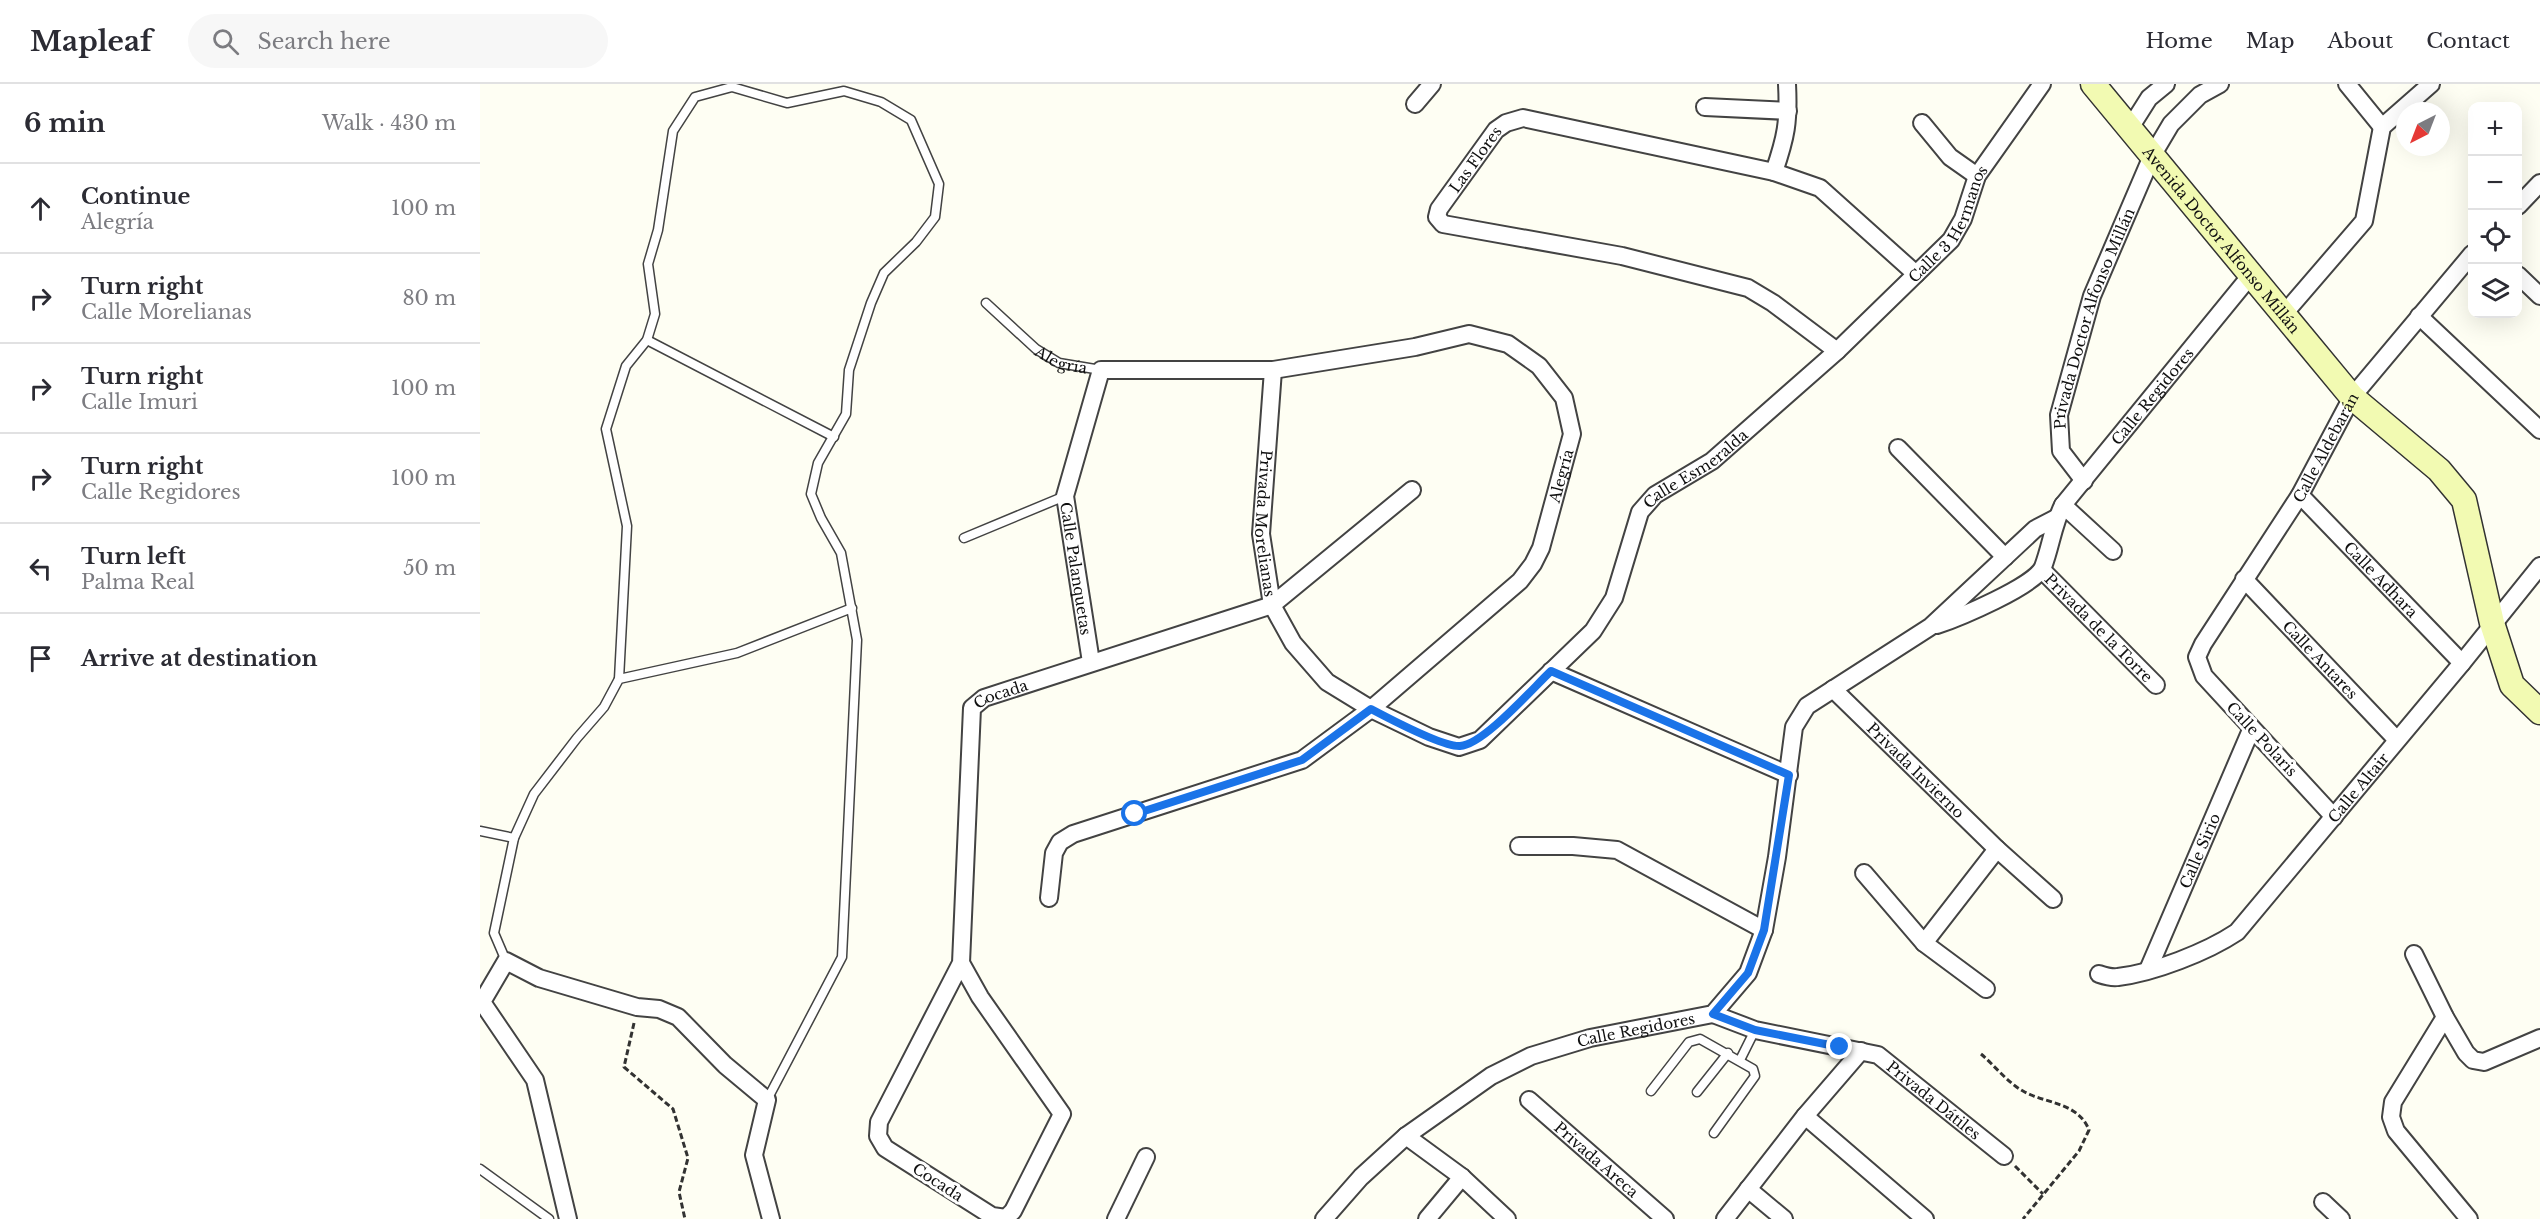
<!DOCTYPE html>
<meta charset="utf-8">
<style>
body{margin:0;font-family:"Libre Baskerville",serif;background:#f7f7f7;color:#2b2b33}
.controls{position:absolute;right:18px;top:18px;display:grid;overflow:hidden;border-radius:12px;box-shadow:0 6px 24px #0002}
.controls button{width:54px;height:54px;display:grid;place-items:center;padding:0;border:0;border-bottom:2px solid #e1e1e2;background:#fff;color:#2b2b33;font:30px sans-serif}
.compass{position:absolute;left:1916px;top:18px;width:54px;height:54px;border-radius:50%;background:#fff;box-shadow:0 6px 24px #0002;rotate:222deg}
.stop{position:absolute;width:18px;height:18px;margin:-14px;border:4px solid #1a73e8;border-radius:50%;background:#fff}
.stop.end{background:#1a73e8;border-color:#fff;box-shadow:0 2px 6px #0008}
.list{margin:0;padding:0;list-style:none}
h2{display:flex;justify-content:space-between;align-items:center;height:78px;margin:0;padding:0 24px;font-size:26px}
h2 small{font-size:20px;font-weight:400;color:#7c7c81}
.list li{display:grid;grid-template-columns:39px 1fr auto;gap:18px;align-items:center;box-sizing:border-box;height:90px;padding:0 24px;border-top:2px solid #e1e1e2}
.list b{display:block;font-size:22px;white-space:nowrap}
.list p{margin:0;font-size:20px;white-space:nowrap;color:#7c7c81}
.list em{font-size:20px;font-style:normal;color:#7c7c81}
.icon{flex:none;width:33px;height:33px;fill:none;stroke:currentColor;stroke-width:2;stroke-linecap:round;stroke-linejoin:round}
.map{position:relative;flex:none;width:2060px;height:1135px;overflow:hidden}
header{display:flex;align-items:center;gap:36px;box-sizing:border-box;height:84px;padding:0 30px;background:#fff;border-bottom:2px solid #e1e1e2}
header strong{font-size:28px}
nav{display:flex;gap:33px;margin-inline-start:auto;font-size:21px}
.search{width:420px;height:54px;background:#f7f7f7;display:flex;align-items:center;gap:15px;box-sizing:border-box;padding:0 21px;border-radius:33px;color:#7c7c81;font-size:22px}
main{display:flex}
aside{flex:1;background:#fff}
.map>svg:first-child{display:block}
</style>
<header>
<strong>Mapleaf</strong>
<div class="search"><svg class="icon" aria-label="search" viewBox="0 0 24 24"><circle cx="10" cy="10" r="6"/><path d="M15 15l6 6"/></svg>Search here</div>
<nav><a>Home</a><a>Map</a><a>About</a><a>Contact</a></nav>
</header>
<main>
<aside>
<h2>6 min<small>Walk · 430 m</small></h2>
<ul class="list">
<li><svg class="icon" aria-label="ahead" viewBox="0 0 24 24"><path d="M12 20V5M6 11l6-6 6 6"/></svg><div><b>Continue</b><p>Alegría</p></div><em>100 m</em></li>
<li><svg class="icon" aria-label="right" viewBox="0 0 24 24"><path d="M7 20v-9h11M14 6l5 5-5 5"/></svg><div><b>Turn right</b><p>Calle Morelianas</p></div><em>80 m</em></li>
<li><svg class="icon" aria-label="right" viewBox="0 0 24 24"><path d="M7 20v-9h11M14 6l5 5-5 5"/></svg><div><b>Turn right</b><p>Calle Imuri</p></div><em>100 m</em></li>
<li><svg class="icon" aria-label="right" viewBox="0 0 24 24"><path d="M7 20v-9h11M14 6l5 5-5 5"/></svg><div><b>Turn right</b><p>Calle Regidores</p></div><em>100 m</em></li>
<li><svg class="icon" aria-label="left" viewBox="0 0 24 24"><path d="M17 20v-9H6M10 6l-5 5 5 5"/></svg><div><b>Turn left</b><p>Palma Real</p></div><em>50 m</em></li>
<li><svg class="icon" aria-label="arrive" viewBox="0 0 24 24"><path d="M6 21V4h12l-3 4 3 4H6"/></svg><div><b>Arrive at destination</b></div></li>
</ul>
</aside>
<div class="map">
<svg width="2060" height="1135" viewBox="0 0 2060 1135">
<rect width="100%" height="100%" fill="#fefef3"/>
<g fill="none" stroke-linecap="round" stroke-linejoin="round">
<g stroke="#434343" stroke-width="11">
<g id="service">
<path id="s1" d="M 506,219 L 556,265 L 579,279 L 621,286"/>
<path d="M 167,256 L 354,353"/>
<path d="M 484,454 L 585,412"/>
<path d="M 139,595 L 147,442 L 126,345 L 146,282 L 167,256 L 175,230 L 168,180 L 178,146 L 193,47 L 215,13 L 252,3 L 307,19 L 364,7 L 401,18 L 431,36 L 459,100 L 455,133 L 436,158 L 404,189 L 391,219 L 369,286 L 366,330 L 338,379 L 331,410 L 341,434 L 361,469 L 377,556 L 362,873 L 287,1016"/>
<path d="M 0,747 L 34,754"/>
<path d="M 26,877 L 14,849 L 34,754 L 54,710 L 97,654 L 124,623 L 139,595 L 257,569 L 372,524"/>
<path d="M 1260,976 L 1275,946"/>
<path d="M 1171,1007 L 1209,958 L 1220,955 L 1273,985 L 1275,992 L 1234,1049"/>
<path d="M 1217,1008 L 1248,969"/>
<path d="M 0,1085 L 69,1135"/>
</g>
</g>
<g stroke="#434343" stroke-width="20">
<g id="minor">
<path d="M 1867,0 L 1902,43"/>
<path d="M 935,20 L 952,0"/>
<path d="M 1225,23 L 1308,27"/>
<path d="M 1442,39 L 1470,73 L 1497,92"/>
<path d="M 1650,44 L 1669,14 L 1686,0"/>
<path d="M 1294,88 C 1306,53 1309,38 1307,0"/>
<path d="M 2038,122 L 2060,99"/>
<path d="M 2038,191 L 2060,212"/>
<path d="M 1803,231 L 1884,137 L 1902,43 L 1951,0"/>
<path d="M 1939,232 L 2060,346"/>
<path id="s2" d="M 1357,267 L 1293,219 L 1268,204 L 1142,172 L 963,140 L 957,133 L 959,125 L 1016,46 L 1026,39 L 1043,34 L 1294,88 L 1340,104 L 1436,190"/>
<path id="s3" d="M 793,286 L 781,450 L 792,521 L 813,559 L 847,598 L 891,625 L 949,653 L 979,663 L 1000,656 L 1113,547 L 1134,514 L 1160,428 L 1175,411 L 1232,377 L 1357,267 L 1471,156 L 1483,135 L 1497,92 L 1562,0"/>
<path d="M 1418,364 L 1525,473"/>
<path id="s4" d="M 1604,397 L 1581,367 L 1579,331 L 1612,212 L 1672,72 L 1691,40 L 1720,11 L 1740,0"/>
<path id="s5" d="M 1820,411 L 1982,579"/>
<path d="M 1583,421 L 1633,467"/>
<path id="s6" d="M 1562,486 L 1676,601"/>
<path id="s7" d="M 1764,495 L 1917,656"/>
<path id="s8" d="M 1457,541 C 1478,534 1555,502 1563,483 C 1571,462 1573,441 1583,421 L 1771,191"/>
<path d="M 1071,587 L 1309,691"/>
<path id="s9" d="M 1353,605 L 1517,765 L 1573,815"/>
<path id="s10" d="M 1854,733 L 1724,592 L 1717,573 L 1723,560 L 1820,411 L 1872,313 L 1992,170"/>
<path d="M 1039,762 L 1093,762 L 1137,766 L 1284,846"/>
<path d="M 1384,789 L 1444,859 L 1506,905"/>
<path id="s11" d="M 569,814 L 574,769 L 580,758 L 593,750 L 822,676 L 891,625 L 1040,497 L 1053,480 L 1061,464 L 1092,350 L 1084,314 L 1059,282 L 1028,260 L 989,250 L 935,263 L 793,286 L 621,286 L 585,412 L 611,578"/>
<path d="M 1444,859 L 1517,765"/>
<path d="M 1934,870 L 1965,933 L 1986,969 L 1993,976 L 2004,978 L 2060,954"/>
<path id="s12" d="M 481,879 L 500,913 L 582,1030 L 533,1127 L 526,1134 L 512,1132 L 405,1064 L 398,1052 L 399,1038 L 481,879 L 492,624 L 504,614 L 792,521 L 932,406"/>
<path id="s13" d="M 1668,886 L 1771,646"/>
<path id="s14" d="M 1619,890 C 1625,892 1632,894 1638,893 C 1673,889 1727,868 1757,848 L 1982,579 L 2060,482"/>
<path id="s15" d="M 1233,930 L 1275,946 L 1398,971 L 1524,1072"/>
<path d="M 1965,933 L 1913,1018 L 1911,1033 L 1916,1047 L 1989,1135"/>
<path id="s16" d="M 1049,1016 L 1185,1135"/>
<path d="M 1325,1032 L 1445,1135"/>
<path d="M 926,1052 L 982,1093 L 1027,1135"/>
<path d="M 1268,1105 L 1304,1135"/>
<path d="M 1843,1118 L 1861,1135"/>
<path d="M 88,1135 L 55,996 L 2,918 L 26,877 L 59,894 L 157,923 L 179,925 L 198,933 L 245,981 L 287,1016 L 274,1071 L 291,1135"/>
<path d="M 636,1135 L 666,1073"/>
<path id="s17" d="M 844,1135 L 881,1093 L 926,1052 L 1011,992 L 1051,972 L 1110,954 L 1233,930 L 1268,889 L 1284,846 L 1297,773 L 1314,643 L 1327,622 L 1450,543 L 1555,445 L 1576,434"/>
<path d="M 947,1135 L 982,1093"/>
<path d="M 1245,1135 L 1325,1032 L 1381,967"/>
</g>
</g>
<g stroke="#323232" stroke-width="27">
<g id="secondary">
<path id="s18" d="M 1613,0 L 1872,313 L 1959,386 L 1984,416 L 2012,539 L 2032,601 L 2060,628"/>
</g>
</g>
<g stroke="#323232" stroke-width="3" stroke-dasharray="6 3" stroke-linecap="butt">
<path d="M 154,939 L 144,983 L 193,1025 L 208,1074 L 199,1108 L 205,1135"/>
<path d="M 1501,970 C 1514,981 1528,999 1543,1007 C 1566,1020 1598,1018 1609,1046 L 1599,1067 L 1543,1135"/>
<path d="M 1535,1082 L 1563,1110"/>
</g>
<use href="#service" stroke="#fff" stroke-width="8"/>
<use href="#minor" stroke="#fff" stroke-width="16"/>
<use href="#secondary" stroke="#f2fab2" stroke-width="24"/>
</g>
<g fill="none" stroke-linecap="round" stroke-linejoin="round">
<path stroke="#1a73e8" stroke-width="8" d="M 655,730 L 822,676 L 891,625 C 908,634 963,663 980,662 C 1003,661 1052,605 1071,587 L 1309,691 L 1284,846 L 1268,889 L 1233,930 L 1275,946 L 1360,963"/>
</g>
<g text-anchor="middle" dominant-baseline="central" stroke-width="6" stroke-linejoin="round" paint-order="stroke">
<g font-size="15" fill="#101010" stroke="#fff">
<text stroke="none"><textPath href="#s2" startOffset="500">Las Flores</textPath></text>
<text stroke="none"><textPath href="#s3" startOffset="1214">Calle 3 Hermanos</textPath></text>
<text stroke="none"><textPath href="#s18" startOffset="202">Avenida Doctor Alfonso Millán</textPath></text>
<text stroke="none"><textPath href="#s4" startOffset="176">Privada Doctor Alfonso Millán</textPath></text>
<text stroke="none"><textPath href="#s1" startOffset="96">Alegría</textPath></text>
<text stroke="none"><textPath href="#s8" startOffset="328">Calle Regidores</textPath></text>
<text stroke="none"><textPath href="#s10" startOffset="458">Calle Aldebarán</textPath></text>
<text stroke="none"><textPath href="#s3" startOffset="858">Calle Esmeralda</textPath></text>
<text stroke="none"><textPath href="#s11" startOffset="710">Alegría</textPath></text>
<text stroke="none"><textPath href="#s3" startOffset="154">Privada Morelianas</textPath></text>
<text stroke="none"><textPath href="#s11" startOffset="1485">Calle Palanquetas</textPath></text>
<text stroke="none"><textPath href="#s5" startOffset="117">Calle Adhara</textPath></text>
<text stroke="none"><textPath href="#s6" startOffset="81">Privada de la Torre</textPath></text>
<text stroke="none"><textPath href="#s7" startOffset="111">Calle Antares</textPath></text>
<text stroke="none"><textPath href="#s12" startOffset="936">Cocada</textPath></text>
<text transform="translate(1782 655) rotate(47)">Calle Polaris</text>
<text stroke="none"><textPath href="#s9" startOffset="116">Privada Invierno</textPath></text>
<text stroke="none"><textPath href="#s14" startOffset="336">Calle Altair</textPath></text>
<text stroke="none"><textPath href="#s13" startOffset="130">Calle Sirio</textPath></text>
<text stroke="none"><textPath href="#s17" startOffset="374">Calle Regidores</textPath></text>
<text stroke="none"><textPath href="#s15" startOffset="242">Privada Dátiles</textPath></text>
<text stroke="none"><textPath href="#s16" startOffset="90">Privada Areca</textPath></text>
<text transform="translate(458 1098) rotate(33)">Cocada</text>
</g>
</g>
</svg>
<div class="controls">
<button>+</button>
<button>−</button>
<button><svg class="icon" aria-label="locate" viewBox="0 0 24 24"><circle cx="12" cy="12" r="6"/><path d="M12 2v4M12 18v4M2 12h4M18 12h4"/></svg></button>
<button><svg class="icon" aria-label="layers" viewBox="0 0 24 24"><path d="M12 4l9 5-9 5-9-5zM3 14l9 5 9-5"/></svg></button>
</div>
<svg class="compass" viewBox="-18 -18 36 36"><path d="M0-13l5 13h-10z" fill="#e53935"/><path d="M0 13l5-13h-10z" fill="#7c7c81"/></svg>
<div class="stop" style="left:655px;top:730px"></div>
<div class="stop end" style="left:1360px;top:963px"></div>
</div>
</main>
